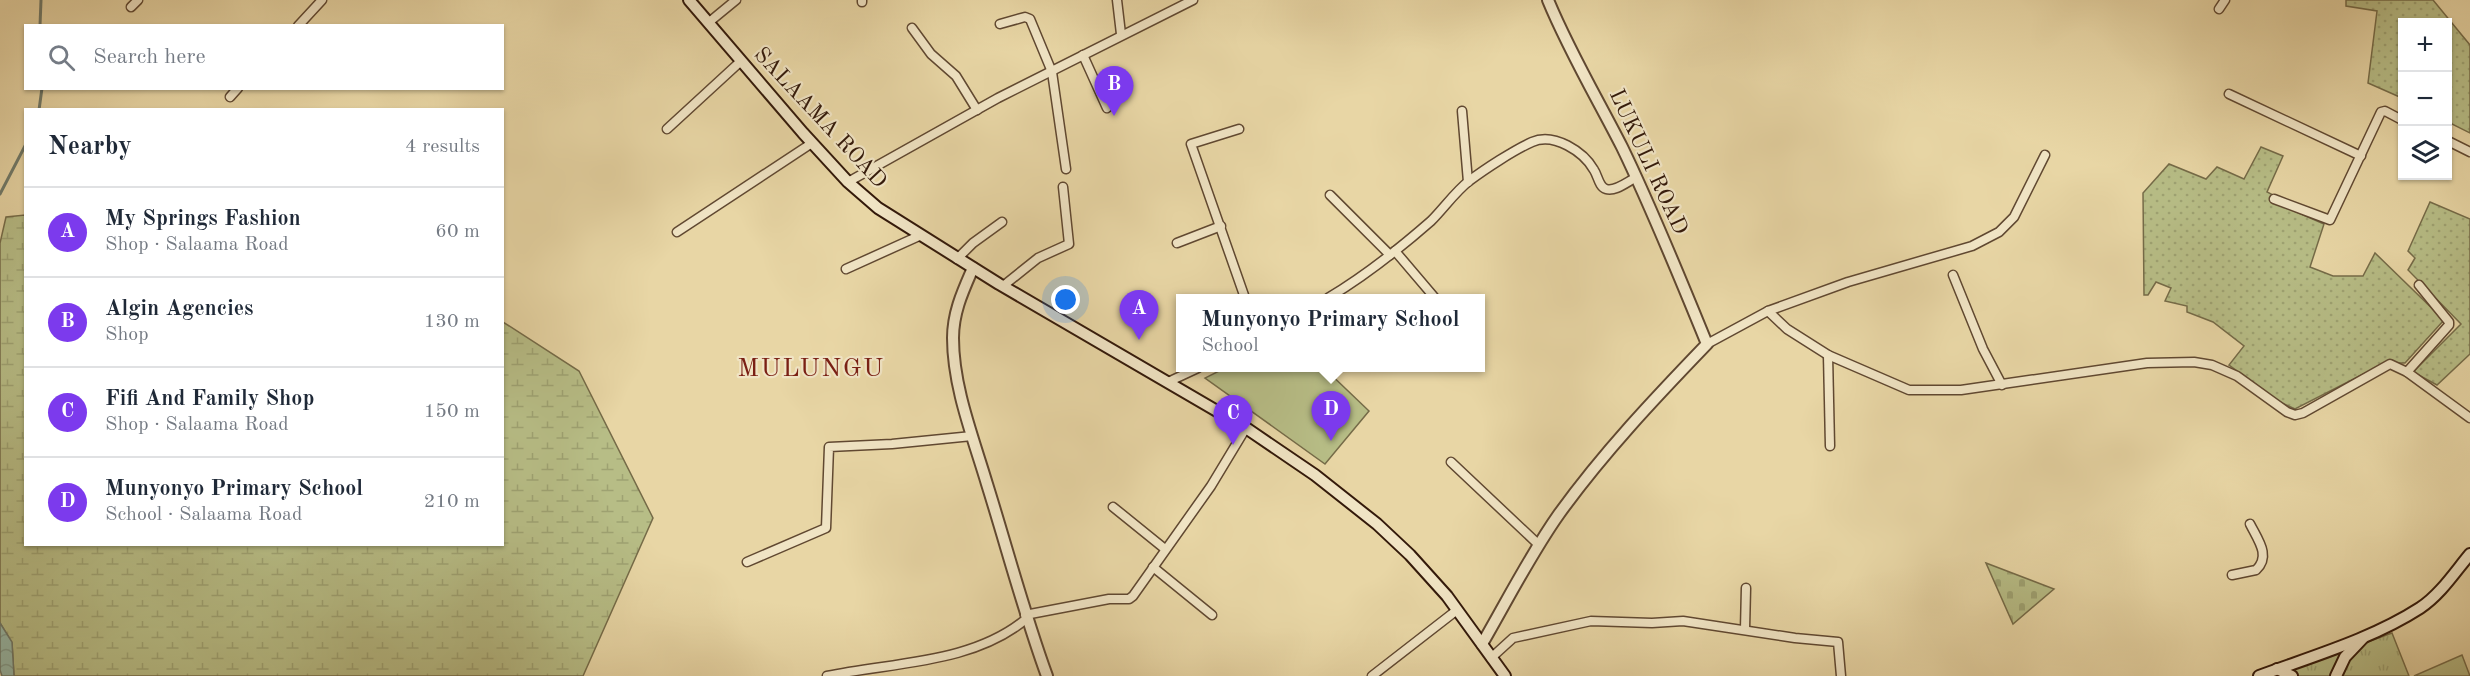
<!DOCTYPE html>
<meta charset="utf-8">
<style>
body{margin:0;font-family:"Old Standard TT",serif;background:#f6f6f7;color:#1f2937}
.controls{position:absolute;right:18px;top:18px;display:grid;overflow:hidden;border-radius:0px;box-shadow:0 2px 4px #0004}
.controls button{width:54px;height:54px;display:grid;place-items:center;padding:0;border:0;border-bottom:2px solid #e0e1e3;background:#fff;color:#1f2937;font:30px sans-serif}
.you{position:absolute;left:1066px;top:300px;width:21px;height:21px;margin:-15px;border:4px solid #fff;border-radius:50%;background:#1a73e8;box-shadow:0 0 0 9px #1a73e833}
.badge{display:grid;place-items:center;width:39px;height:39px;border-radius:50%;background:#7c3aed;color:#fff;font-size:20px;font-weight:700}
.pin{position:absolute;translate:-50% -50px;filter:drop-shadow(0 2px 3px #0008)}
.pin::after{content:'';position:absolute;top:32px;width:21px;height:18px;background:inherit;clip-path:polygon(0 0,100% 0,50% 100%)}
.popup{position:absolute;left:1176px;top:294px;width:309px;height:78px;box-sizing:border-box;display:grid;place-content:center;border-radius:0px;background:#fff;filter:drop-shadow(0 2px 4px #0005);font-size:20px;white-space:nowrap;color:#747a83}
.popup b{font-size:22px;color:#1f2937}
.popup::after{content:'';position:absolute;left:50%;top:100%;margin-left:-12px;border:12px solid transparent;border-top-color:#fff}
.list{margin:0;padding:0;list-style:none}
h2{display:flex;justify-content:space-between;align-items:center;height:78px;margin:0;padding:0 24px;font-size:26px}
h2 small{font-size:20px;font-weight:400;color:#747a83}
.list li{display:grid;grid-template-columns:39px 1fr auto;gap:18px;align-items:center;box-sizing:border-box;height:90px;padding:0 24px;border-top:2px solid #e0e1e3}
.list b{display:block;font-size:22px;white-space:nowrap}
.list p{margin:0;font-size:20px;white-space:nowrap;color:#747a83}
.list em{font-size:20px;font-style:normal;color:#747a83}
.icon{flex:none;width:33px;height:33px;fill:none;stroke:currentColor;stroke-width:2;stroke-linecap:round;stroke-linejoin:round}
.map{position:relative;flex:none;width:2470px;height:676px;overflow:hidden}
.search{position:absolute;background:#fff;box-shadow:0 2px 4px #0004;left:24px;top:24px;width:480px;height:66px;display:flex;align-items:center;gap:15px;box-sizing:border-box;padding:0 21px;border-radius:0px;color:#747a83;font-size:22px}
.panel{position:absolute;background:#fff;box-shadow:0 2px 4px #0004;left:24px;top:108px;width:480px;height:438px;border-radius:0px}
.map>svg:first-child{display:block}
</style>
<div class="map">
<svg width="2470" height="676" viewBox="0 0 2470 676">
<defs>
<pattern id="grass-dots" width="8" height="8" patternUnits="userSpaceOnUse" patternTransform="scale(1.5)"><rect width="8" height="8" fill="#b7bd86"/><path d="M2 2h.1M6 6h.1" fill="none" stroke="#9ea272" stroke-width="1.8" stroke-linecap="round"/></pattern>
<pattern id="wetland-marsh" width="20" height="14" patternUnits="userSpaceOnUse" patternTransform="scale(1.5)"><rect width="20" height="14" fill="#b7bd86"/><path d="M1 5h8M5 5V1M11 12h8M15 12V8" fill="none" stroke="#9ea272"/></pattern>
<pattern id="cemetery-stones" width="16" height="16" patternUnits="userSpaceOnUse" patternTransform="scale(1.5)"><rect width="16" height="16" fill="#b7bd86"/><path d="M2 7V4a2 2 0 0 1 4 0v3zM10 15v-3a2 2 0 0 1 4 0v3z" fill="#9ea272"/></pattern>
<pattern id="park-tufts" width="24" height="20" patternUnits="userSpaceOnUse" patternTransform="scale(1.5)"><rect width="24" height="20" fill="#b7bd86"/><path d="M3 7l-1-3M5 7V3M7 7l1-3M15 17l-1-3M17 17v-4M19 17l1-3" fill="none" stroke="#9ea272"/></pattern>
<pattern id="water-waves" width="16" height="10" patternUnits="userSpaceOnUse" patternTransform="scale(1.5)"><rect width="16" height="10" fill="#97b9a8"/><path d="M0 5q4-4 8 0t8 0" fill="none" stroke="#839e8f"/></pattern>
</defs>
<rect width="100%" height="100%" fill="#e8d6a5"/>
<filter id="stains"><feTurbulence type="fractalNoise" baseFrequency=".00333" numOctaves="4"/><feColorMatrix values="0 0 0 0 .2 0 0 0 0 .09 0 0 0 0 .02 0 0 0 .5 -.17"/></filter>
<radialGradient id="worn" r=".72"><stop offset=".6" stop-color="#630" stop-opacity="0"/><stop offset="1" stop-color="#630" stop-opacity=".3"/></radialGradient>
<g fill="url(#grass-dots)" stroke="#756b48" stroke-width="1.5">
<path d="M 2346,0 L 2433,0 L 2470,45 L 2470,133 L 2448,122 L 2448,22 L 2402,22 L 2402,98 L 2368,83 L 2377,11 L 2346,6 Z"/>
<path d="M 2261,147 L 2283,156 L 2267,192 L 2281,199 L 2278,204 L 2324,224 L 2310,267 L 2333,276 L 2363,276 L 2375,253 L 2444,320 L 2405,363 L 2385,363 L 2295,409 L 2280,402 L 2229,365 L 2244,346 L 2213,322 L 2187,312 L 2187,306 L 2165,301 L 2171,288 L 2156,282 L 2148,295 L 2144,295 L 2143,193 L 2169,164 L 2206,179 L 2217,167 L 2244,179 Z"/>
<path d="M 2430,202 L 2470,219 L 2470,354 L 2437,385 L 2413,372 L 2461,324 L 2408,270 L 2415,258 L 2408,251 Z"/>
</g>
<path fill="url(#wetland-marsh)" stroke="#756b48" stroke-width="1.5" d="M 25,215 L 26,544 L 502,544 L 503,322 L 579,371 L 653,518 L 583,676 L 14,676 L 12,643 L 0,623 L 0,243 L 6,217 Z"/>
<path fill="url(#cemetery-stones)" stroke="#756b48" stroke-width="1.5" d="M 1986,563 L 2054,589 L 2013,624 Z"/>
<path fill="url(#park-tufts)" stroke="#756b48" stroke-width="1.5" d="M 2392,633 L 2409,676 L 2274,676 Z"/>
<g fill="#b7bd86" stroke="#756b48" stroke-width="1.5">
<path d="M 1225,368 L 1324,368 L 1369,411 L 1325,464 L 1205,378 Z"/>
<path d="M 2462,655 L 2470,676 L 2414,676 Z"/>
</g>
<path fill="url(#water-waves)" stroke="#6f7969" stroke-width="1.5" d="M 0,623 L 12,642 L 14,676 L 2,676 L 0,670 Z"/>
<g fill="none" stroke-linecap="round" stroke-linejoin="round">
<g stroke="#6f7969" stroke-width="3">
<path d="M 40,26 L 41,0"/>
<path d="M 39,110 L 42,88"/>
<path d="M 0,194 L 26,144"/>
</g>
<g stroke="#604831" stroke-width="11">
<g id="minor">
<path d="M 862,0 L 862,2"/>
<path d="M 1117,0 L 1121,34"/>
<path d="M 131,7 L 138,0"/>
<path d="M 2219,9 L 2225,0"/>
<path d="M 708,23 L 736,0"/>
<path d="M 1000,24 L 1025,17 L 1030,19 L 1052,72 L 1066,169"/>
<path d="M 298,26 L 322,0"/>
<path d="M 912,28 L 931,54 L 956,76 L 977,110"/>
<path d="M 1083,55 L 1107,108"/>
<path d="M 2229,94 L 2361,156"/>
<path d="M 230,97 L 238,88"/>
<path d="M 1462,111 L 1468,182"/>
<path d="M 667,129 L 741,61"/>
<path d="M 1239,129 L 1191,144 L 1245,298"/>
<path d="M 2448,141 L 2470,152"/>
<path d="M 848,182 L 998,98 L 1193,0"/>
<path d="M 1330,195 L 1390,255"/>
<path d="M 2274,199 L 2330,220 L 2381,112 L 2385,111 L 2402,120"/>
<path d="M 677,232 L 812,143"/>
<path d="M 1177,243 L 1221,226"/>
<path d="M 1395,251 L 1435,298"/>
<path d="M 957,259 L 973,243 L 1002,222"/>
<path d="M 846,269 L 919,236"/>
<path d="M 1953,275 L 1983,349 L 2002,385"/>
<path d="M 1003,286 L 1038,258 L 1069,244 L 1063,187"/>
<path d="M 1328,298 C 1365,276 1399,249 1431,221 C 1444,208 1455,192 1469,181 C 1485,169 1514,150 1532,142 C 1554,132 1584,152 1594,170 C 1598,176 1599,187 1606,189 C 1615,192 1627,182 1635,178"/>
<path d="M 1768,311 L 1787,329 L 1828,355 L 1909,390 L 1961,390 L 2147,363 L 2194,362 L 2212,365 L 2237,376 L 2287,412 L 2295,415 L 2303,413 L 2390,364 L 2407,372 L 2470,418"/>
<path d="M 1707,344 L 1768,311 L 1848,282 L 1972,246 L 1999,232 L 2014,217 L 2045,155"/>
<path d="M 1828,355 L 1830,446"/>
<path d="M 2407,372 L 2449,325 L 2449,322 L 2419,285"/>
<path d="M 1168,382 L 1198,368"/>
<path d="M 1451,462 L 1539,545"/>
<path d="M 1113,507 L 1165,549"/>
<path d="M 747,562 L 826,528 L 829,447 L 892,444 L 972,436"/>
<path d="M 1153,567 L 1212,615"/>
<path d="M 2232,575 L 2256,570 C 2271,556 2258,540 2250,524"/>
<path d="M 1025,615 L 1109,599 L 1129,599 L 1133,596 L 1211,486 L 1246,428"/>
<path d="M 1745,629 L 1746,588"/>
<path d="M 1491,658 L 1513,638 L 1591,621 L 1652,623 L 1683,621 L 1795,638 L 1838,642 L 1841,676"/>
<path d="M 827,676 C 893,662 972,664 1026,619"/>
<path d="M 1372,676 L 1457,610"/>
</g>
</g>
<g stroke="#604831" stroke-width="14">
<g id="tertiary">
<path d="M 973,268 C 963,291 953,312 953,338 C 953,387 973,437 987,484 C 1007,548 1024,613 1047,676"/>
<path d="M 1482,644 C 1507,601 1530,555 1559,514 C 1603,453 1655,398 1707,344 C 1680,278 1653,211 1622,147 C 1597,98 1569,51 1548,0"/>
</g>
</g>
<g stroke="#33190a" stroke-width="14">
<g id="secondary">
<path d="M 689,0 L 803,133 L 848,182 L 878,208 L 999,284 L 1246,428 L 1315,475 L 1377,524 L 1410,555 L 1447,596 L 1505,676"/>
<path d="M 2277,669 L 2292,676"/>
<path d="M 2259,676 C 2313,656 2372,639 2420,608 C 2440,595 2455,572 2470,554"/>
<path d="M 2336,676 L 2345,657 L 2363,638"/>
</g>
</g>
<use href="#minor" stroke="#f0e4c4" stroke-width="8"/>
<use href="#tertiary" stroke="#f0e4c4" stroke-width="10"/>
<use href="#secondary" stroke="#f0e4c4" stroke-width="10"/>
</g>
<g text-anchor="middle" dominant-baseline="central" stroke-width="4.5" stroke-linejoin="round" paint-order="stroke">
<g font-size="22" fill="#33190a" stroke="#f0e4c4">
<text transform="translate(820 118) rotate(47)">SALAAMA ROAD</text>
<text transform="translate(1648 162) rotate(65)">LUKULI ROAD</text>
</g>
<g font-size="26" letter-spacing="1.5" fill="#7a1f14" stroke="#f0e4c4">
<text x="811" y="369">MULUNGU</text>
</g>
</g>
<rect width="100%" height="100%" filter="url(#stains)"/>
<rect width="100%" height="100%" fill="url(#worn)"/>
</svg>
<div class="controls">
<button>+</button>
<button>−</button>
<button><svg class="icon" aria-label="layers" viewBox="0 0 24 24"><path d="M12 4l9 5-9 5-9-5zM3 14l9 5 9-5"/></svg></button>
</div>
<div class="you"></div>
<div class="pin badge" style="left:1139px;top:340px">A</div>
<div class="pin badge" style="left:1114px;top:116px">B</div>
<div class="pin badge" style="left:1233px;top:445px">C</div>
<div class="pin badge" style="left:1331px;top:441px">D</div>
<div class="popup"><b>Munyonyo Primary School</b>School</div>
<div class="search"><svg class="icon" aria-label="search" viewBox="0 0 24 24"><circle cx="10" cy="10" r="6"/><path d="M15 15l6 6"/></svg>Search here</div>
<section class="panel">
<h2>Nearby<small>4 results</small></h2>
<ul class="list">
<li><span class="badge">A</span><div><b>My Springs Fashion</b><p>Shop · Salaama Road</p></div><em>60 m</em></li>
<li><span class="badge">B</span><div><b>Algin Agencies</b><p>Shop</p></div><em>130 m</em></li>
<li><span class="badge">C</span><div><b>Fifi And Family Shop</b><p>Shop · Salaama Road</p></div><em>150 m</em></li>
<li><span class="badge">D</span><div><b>Munyonyo Primary School</b><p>School · Salaama Road</p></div><em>210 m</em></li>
</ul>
</section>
</div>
